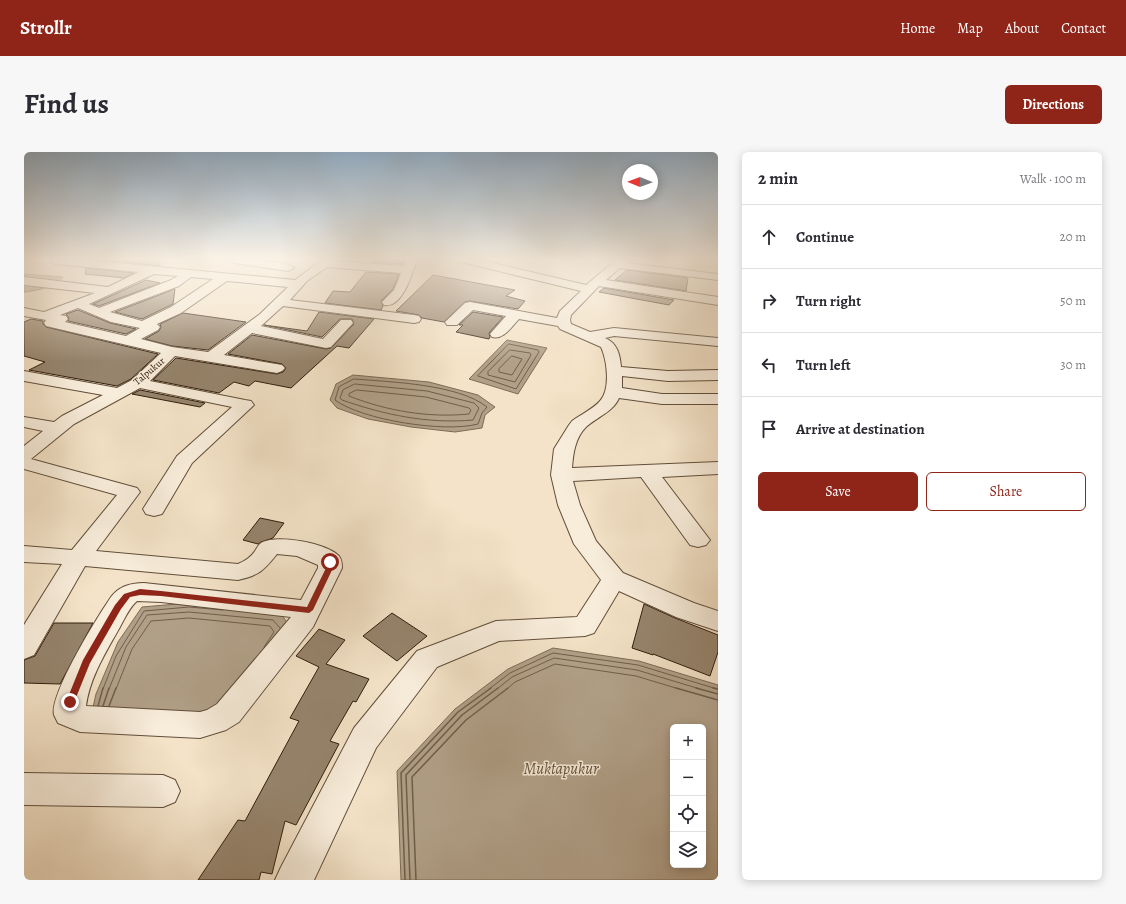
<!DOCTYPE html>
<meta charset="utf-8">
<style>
body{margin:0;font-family:Alegreya,serif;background:#f7f7f7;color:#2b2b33}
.controls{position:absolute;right:12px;bottom:12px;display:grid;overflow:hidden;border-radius:6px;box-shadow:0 2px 10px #0003}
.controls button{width:36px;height:36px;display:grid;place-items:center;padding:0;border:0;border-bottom:1px solid #e1e1e2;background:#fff;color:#2b2b33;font:20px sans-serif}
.compass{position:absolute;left:598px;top:12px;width:36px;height:36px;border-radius:50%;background:#fff;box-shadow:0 2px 10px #0003;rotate:271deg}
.stop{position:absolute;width:12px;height:12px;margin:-9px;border:3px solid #8f2418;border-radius:50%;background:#fff}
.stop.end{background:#8f2418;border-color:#fff;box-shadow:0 1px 4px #0008}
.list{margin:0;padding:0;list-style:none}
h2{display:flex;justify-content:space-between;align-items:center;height:52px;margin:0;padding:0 16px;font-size:17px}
h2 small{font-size:13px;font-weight:400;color:#7c7c81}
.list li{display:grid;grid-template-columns:26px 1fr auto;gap:12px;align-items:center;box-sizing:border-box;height:64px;padding:0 16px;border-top:1px solid #e1e1e2}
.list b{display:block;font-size:15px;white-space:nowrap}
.list em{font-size:13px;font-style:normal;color:#7c7c81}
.actions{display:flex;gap:8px;padding:12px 16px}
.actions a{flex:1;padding:9px 0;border:1px solid #8f2418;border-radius:6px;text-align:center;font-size:14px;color:#8f2418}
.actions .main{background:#8f2418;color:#fff}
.icon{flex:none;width:22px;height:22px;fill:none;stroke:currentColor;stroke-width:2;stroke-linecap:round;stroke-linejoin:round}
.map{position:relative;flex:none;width:694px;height:728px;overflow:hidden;border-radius:6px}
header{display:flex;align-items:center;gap:24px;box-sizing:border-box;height:56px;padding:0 20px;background:#8f2418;color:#fff}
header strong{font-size:19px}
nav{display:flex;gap:22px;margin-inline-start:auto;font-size:14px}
.intro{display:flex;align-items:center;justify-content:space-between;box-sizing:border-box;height:96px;padding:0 24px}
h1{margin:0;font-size:28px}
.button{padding:10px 18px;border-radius:6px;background:#8f2418;color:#fff;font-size:14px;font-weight:700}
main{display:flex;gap:24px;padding:0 24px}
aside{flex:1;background:#fff;border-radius:6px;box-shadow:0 2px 10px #0003}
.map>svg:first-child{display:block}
</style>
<header>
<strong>Strollr</strong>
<nav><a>Home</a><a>Map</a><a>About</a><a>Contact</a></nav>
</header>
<div class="intro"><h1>Find us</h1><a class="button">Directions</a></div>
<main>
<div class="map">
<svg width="694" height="728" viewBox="0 0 694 728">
<rect width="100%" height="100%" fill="#f4e3c8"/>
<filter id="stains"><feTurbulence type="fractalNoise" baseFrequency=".005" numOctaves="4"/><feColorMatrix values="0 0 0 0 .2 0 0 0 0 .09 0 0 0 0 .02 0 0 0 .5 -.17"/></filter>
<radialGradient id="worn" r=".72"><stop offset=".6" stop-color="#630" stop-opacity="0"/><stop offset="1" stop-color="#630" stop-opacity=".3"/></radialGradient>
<g fill="#b1a088" stroke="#7d6c56" fill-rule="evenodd">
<path d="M 0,122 L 39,125 C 32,135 14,138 2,140 L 0,140 Z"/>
<path d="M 483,188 L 523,196 L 494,242 L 445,227 Z"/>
<path d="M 329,223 L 405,230 L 454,243 L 471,255 L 461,263 L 458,276 L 431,280 L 387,275 L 344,267 L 313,256 L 306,248 L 312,232 Z"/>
<path d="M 165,451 L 255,459 L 269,479 L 176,579 L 65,573 L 72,542 L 94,490 L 118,455 Z"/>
<path d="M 529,496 L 615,509 L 694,533 L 694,728 L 377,728 L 373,619 L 431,557 L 484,517 ZM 649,575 L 679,575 L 679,713 L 649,713 Z"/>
</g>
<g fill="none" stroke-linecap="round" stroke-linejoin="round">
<g stroke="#705e4a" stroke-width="1">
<path d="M 485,192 L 514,198 L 515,200 L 492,237 L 454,224 Z"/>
<path d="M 486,198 L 506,201 L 507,203 L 491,230 L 464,223 L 464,220 Z"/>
<path d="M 488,204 L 498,207 L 488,223 L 475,220 L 475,217 Z"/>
<path d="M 330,227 C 367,230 434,232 463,255 L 458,261 L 454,272 C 421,281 338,268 311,248 L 315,235 Z"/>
<path d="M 331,232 L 403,239 L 450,251 L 455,256 L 449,268 C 404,272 361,263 318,248 L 316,246 L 319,238 Z"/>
<path d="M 333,238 L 402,245 L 445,256 L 447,258 L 445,262 C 405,266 363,259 325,244 L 325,242 Z"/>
<path d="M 79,537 L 92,504 L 120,459 L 165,455 L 199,458"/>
<path d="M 85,537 L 102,495 L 123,463 L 165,460 L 249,468 L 256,476"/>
<path d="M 92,537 L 108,497 L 127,469 L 165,466 L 246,474 L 250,480 L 240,495"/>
<path d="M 465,537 L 486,521 L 529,501 L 614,513 L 693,537"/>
<path d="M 473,537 L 488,525 L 530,506 L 613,518 L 676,537"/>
<path d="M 483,537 L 491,530 L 531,512 L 612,524 L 655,537"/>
</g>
<g stroke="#705e4a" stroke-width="1.5">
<path d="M 652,536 L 694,548"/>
<path d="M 672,536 L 694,542"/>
<path d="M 689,536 L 694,537"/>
<path d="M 74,554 L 79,536"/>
<path d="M 79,554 L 85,536"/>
<path d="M 85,554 L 92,536"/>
<path d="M 381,728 L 377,621 L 434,560 L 467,536"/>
<path d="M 386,728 L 382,623 L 438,563 L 474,536"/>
<path d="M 392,728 L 388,625 L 442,568 L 484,536"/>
</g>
</g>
<g fill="#96846d" stroke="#301d0b">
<path d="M 81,108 L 136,108 L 136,114 Z"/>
<path d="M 365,108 L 380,108 L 379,112 L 349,110 L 351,109 Z"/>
<path d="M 62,116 L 110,121 L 100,126 L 61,122 Z"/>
<path d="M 603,118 L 664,126 L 662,139 L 591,128 Z"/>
<path d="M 342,120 L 375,122 L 369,137 L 357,149 L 359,154 L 357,158 L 301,151 L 309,139 L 326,140 Z"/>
<path d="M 409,123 L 491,138 L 482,144 L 501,149 L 494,157 L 446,149 L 441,150 L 420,170 L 398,166 L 395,163 L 372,159 Z"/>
<path d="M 122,128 L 136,131 L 75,154 L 69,152 Z"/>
<path d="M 580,136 L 650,148 L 645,153 L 575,140 Z"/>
<path d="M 151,137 L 149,152 L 118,167 L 91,160 Z"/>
<path d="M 54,158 L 86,171 L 112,177 L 102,182 L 44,169 L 45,166 L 42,162 Z"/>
<path d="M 295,160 L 350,167 L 325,196 L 313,194 L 267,236 L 231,229 L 225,234 L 210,230 L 195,241 L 129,228 L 152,206 L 253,222 L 259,220 L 262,216 L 258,212 L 204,202 L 228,183 L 302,197 L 307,196 L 330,172 L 328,167 L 316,167 L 298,185 L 240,173 L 283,179 Z"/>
<path d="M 449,160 L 479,165 L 465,181 L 466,185 L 465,187 L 432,180 L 439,173 L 435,173 Z"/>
<path d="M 159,161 L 222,170 L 184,198 L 148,194 L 121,187 L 135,179 L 137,175 L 136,172 Z"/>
<path d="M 7,167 L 19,169 L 19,172 L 22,175 L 134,202 L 107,227 L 93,234 L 5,218 L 21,210 L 0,204 L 0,170 Z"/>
<path d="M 116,238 L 181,251 L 176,255 L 108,242 Z"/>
<path d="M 236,366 L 260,371 L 249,386 L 237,390 L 234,392 L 219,388 Z"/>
<path d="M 620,452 L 651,466 L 694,483 L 694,500 L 686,524 L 629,502 L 629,503 L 608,496 Z"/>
<path d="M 368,461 L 403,484 L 373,509 L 339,484 Z"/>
<path d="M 30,471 L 69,471 L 36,532 L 0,531 L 0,508 L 11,504 Z"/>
<path d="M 295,477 L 321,488 L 302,512 L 345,527 L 332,550 L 329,549 L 306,589 L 315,592 L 272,673 L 261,669 L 248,722 L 237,720 L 235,728 L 174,728 L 214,668 L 221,669 L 275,569 L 266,566 L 295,515 L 272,504 Z"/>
</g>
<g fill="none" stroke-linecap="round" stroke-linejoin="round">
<g stroke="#614e3a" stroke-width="2">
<g id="minor">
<path d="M 60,108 L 271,128 L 298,108 L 380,114 L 382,108 L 393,108 C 388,122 378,157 360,153 L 358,150 L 370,138 L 377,121 L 303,115 L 283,129 L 266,148 L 390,163 L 395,164 L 397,167 L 395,170 L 390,171 L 259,154 L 237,174 L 299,187 L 317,168 L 327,168 L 329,171 L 307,195 L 302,196 L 228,181 L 200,203 L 258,213 L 261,216 L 258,219 L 253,221 L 151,204 L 126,229 L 221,248 L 227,249 L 230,253 L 168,311 L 138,362 L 130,364 L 122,362 L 119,357 L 153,304 L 208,255 L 116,236 L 50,272 L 7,307 L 113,336 L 116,340 L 72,399 L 214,412 C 221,409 227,405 231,399 C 233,396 234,393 237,391 C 253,382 302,391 315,404 C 318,408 318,412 318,416 L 289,475 L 215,570 L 202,578 L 176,586 L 56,580 L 34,571 C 33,569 31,565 30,563 C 25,543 74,464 87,445 C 95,434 107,431 120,431 L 277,448 L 294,416 L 294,413 L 273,404 L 253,402 C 240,418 236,423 214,428 L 61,414 L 10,503 L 0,507 L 0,473 L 38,412 L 0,410 L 0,394 L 48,398 L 93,343 L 0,317 L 0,294 L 19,279 L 0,275 L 0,265 L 30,270 L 38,264 L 79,243 L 0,229 L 0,219 L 93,236 L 108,228 L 137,201 L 22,174 L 20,171 L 22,168 L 0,164 L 0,156 L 20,160 L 71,141 L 0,133 L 0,125 L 84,135 L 115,120 L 31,112 L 26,109 ZM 130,122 L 154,124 L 147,128 L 75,156 L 65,152 ZM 167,125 L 189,127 L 147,155 L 118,169 L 86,160 L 155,134 ZM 203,129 L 264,135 L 236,162 L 184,200 L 148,195 L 117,187 L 134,178 L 136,175 L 133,172 L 157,161 ZM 54,156 L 87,170 L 116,176 L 102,184 L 41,170 L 44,167 L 42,164 L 36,163 ZM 113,449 L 137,450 L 267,465 L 193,552 L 183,558 L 176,560 L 62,554 C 66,525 82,500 96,475 C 101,466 105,456 113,449 Z"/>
<path d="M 205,108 C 217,108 263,108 270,116 L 264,119 L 210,111 Z"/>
<path d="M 436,108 L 457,108 L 562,133 L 592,108 L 604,108 L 603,111 L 694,122 L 694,128 L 596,116 L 582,128 L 694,145 L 694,153 L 575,134 L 547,163 L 546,168 L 547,172 L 566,180 L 590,176 L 694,186 L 694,194 L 590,184 L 581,186 C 593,191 596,202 597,215 L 644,219 L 694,218 L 694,228 L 644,229 L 598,224 L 598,236 L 638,242 L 694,242 L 694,252 L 638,252 L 595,246 C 589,260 573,265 562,275 C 551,286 549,302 548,316 L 694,310 L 694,322 L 638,325 L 686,388 L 682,393 L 674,395 L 666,393 L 617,325 L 549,329 L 556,353 L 572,389 L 599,421 L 670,451 L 694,459 L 694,479 L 652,465 L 595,439 L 570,481 L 561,484 L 475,489 L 413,515 L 352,596 L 290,728 L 251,728 L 257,715 L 330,576 L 393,499 L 472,469 L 553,465 L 577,428 L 550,392 L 534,353 L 527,323 L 530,297 L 545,273 L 548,269 C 556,263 569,257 576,249 C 587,237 583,208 577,195 L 536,177 L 534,174 L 495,167 C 487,175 480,188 468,185 L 466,182 L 482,164 L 449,158 L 433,173 L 423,173 L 421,170 L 441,151 L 446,150 L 533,166 L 536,159 L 557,139 L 437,110 Z"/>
<path d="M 0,621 L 139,623 L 151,628 L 156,639 L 151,650 L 139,655 L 0,653 Z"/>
</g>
</g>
<use href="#minor" fill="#f8eddb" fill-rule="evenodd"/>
</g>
<linearGradient id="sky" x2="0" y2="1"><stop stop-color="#92acc2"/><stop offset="0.51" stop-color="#faf2e6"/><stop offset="1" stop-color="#faf2e6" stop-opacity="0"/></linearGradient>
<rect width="694" height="210" fill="url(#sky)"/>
<path fill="#8f2418" d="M 306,407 L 310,410 L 309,416 L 289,458 L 285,461 L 137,444 L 116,443 L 106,445 L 97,457 L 66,511 L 49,553 L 43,553 L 42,550 L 59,508 L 91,453 L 100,442 L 116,437 L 137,439 L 283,455 L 302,416 L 303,410 Z"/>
<g text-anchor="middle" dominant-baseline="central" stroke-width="3" stroke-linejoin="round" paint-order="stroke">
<g font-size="10" fill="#301d0b" stroke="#f8eddb">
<text transform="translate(125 219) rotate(-40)">Talpukur</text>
</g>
<g font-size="16" font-style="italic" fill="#64513d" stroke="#f8eddb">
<text x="537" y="617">Muktapukur</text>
</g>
</g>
<rect width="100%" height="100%" filter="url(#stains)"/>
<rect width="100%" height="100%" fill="url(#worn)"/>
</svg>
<div class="controls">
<button>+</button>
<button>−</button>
<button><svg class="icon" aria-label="locate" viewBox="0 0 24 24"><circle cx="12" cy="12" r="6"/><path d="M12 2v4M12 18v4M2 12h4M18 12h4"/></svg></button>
<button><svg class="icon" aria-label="layers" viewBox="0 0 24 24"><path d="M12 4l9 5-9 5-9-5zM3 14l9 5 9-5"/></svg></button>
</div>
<svg class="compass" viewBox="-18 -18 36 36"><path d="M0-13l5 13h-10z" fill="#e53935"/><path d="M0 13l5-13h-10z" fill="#7c7c81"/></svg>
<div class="stop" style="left:306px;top:410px"></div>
<div class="stop end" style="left:46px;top:550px"></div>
</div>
<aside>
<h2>2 min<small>Walk · 100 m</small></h2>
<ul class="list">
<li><svg class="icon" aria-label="ahead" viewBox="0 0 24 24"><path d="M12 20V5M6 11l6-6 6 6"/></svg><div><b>Continue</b></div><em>20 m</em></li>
<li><svg class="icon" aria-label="right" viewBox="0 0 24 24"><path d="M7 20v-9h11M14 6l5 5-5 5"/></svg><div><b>Turn right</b></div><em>50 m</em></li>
<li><svg class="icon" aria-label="left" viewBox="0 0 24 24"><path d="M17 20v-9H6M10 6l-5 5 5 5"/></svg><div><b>Turn left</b></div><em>30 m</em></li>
<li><svg class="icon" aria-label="arrive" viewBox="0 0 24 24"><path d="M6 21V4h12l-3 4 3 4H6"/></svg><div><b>Arrive at destination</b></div></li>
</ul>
<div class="actions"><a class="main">Save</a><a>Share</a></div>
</aside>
</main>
